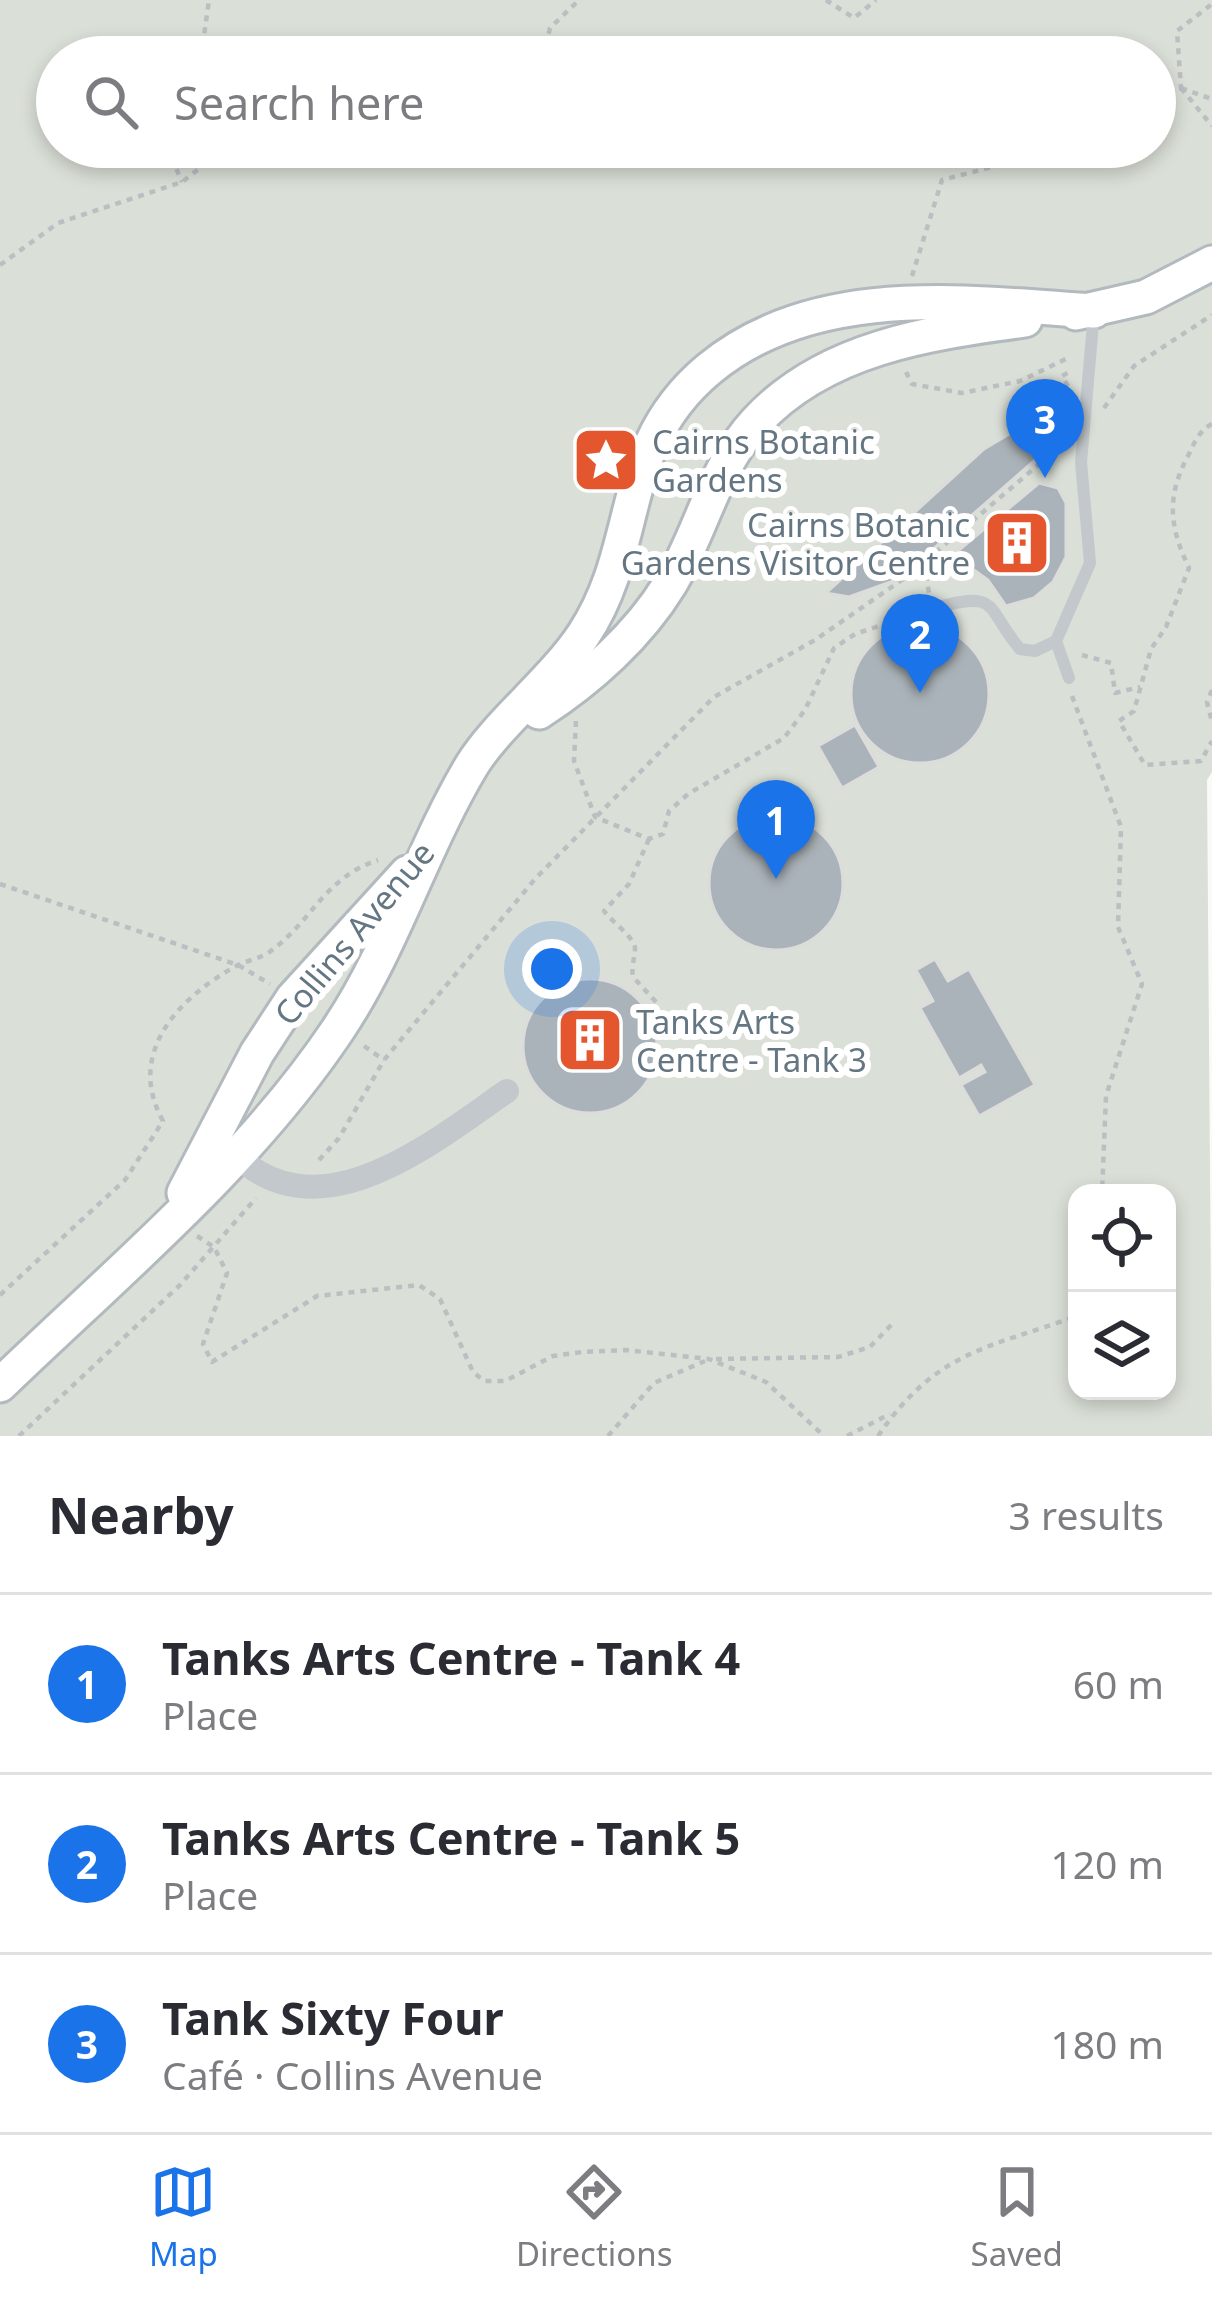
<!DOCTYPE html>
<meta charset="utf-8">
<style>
body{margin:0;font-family:"Noto Sans",sans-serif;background:#f7f7f7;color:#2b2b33}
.controls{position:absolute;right:36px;bottom:36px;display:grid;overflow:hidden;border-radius:24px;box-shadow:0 6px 18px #0003}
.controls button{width:108px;height:108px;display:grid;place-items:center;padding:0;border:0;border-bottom:3px solid #e1e1e2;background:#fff;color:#2b2b33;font:60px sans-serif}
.you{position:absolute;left:552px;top:969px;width:42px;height:42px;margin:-30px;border:9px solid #fff;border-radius:50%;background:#1a73e8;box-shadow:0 0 0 18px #1a73e833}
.badge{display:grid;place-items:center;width:78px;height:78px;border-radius:50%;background:#1a73e8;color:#fff;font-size:39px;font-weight:700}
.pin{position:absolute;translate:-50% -99px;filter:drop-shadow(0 3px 6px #0008)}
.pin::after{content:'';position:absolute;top:63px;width:42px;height:36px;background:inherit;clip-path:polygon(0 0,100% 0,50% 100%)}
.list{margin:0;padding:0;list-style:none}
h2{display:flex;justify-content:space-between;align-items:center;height:156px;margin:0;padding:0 48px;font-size:51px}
h2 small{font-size:39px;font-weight:400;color:#7c7c81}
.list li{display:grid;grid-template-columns:78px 1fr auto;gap:36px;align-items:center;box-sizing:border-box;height:180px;padding:0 48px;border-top:3px solid #e1e1e2}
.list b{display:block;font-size:45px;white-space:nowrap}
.list p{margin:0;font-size:39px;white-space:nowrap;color:#7c7c81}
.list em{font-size:39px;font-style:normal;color:#7c7c81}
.icon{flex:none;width:66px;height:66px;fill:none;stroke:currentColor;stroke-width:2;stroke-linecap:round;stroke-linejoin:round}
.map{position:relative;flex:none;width:1212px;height:1436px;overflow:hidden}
.search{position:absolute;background:#fff;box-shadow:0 6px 18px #0003;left:36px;right:36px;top:36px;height:132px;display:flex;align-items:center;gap:30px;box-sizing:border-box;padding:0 42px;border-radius:66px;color:#7c7c81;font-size:45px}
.sheet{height:696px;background:#fff}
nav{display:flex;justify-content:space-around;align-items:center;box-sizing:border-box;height:168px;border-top:3px solid #e1e1e2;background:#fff;font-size:33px;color:#7c7c81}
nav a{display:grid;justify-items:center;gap:6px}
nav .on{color:#1a73e8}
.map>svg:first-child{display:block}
</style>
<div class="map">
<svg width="1212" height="1436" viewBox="0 0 1212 1436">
<rect width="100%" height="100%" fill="#fafaf8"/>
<path fill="#dadfd7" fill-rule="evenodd" d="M 0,0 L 1212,0 L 1212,772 L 1207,780 L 1212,1436 L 0,1436 ZM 57,57 L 1155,57 L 1155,147 L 57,147 ZM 1077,1193 L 1167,1193 L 1167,1391 L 1077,1391 Z"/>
<g fill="#aab3b9" stroke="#dcdcda" stroke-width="3">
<path d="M 1061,403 L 1073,418 L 1067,432 L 899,579 L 849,597 L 826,593 L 984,449 Z"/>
<path d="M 1039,483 L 1058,488 L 1066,503 L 1066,557 L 1053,582 L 1034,598 L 1006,606 L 988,580 L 953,555 Z"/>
<circle cx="920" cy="694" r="69"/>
<path d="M 855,725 L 879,767 L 842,788 L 818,746 Z"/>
<circle cx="776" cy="883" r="67"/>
<path d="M 935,959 L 948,981 L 969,969 L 1035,1085 L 979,1116 L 961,1085 L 985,1072 L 981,1065 L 959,1078 L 920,1008 L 933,1001 L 916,970 Z"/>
<circle cx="590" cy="1046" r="67"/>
</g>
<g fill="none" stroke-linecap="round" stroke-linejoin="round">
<g stroke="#b3babf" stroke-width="39">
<g id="secondary">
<path d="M 1076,313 L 1146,297 L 1212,263"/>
<path d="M 539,712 C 589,680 639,635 670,584 C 701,533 714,467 756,422 C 825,347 930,333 1025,320"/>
<path d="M 184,1193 L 257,1053 L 293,998 L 407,873"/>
<path d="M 0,1385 C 116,1273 247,1165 337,1031 C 393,948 421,850 472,765 C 498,723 553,681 584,634 C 643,544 615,447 709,369 C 815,281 968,303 1094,311"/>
</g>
</g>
<g stroke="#bbbfc2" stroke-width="4.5" stroke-dasharray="6 6" stroke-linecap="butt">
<path d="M 826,0 L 854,18 L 876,0"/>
<path d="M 201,57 L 209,0"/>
<path d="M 543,57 L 550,28 L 579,0"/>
<path d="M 1181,88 L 1212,126"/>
<path d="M 1181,88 L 1212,99"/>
<path d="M 1155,91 L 1181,88 L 1177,31 L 1212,4"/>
<path d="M 167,147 L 182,182"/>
<path d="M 0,265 L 58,223 L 182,182 L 227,147"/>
<path d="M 912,276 L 942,180 L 996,166 L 1026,147"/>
<path d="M 906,372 L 912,384 L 962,393 L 1020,381 L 1070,357"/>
<path d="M 1068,386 L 1062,376 L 1069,372"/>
<path d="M 1104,408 L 1134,366 L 1212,315"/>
<path d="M 1212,424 C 1200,430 1195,441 1189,454 C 1166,496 1169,526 1189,568 L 1166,627 L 1151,649 L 1134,711 L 1119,721 L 1145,765 L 1201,761 L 1212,741"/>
<path d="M 924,563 L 929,593"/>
<path d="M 1082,655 L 1111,663 L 1115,693 L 1140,687"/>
<path d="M 1212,690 L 1207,702 L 1212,722"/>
<path d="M 1072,696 L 1121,827 L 1118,927 L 1142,984 L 1106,1096 L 1102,1193"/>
<path d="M 576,721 L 574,761 L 595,817 L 649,839 L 663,834 L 669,811 L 688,794 L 784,738 L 805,710 L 834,648 L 855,634 L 912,615"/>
<path d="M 649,839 L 629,884 L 604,911 C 611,921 634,937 635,948 C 635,959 631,965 633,977 L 657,1003"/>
<path d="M 0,884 L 238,965 L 270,984"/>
<path d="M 364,1046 L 384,1060"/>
<path d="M 319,1160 L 339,1138 L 384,1060 L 535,879 L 714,697 L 815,640 L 909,575 L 1064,443"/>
<path d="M 197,1236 L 214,1247 L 227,1273 L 203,1344 L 212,1362 L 317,1296 L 419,1285 L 440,1299 L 473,1372 L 484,1381 L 505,1381 L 553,1356 L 582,1352 L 626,1350 L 709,1359 L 766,1382 L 824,1436"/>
<path d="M 0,1295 L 125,1180 L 163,1121 C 125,1053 179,997 238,965 C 248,960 263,958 272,950 C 312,921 324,878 378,860"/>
<path d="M 716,1359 L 838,1357 L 870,1347 L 895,1321"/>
<path d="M 19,1436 L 180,1285 L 256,1198"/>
<path d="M 608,1436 L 654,1383 L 705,1361"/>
<path d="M 847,1436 L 890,1414"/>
<path d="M 878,1436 C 937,1350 989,1348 1077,1316"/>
</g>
<g stroke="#c3c8cc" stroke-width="12">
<path d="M 931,609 C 1002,589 984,607 1020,649 L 1035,651 L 1056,641"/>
<path d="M 1069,678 L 1056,641 L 1090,563 L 1081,462 L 1094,312"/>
</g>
<path stroke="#c3c8cc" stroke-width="24" d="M 236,1155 C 321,1236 433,1142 507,1091"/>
<use href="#secondary" stroke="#fff" stroke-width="33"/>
</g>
<defs>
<g id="sight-square" transform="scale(3.45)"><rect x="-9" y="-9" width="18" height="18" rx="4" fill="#e4572e" stroke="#fff"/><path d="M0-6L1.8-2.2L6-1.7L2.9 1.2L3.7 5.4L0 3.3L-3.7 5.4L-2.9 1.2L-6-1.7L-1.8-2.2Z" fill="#fff"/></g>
<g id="building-square" transform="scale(3.45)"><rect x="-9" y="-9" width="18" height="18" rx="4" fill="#e4572e" stroke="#fff"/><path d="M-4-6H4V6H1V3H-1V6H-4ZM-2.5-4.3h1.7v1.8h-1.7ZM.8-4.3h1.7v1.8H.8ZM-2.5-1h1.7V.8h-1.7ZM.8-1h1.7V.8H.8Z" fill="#fff"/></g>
</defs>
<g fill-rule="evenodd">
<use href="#sight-square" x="606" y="460"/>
<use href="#building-square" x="1017" y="543"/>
<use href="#building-square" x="590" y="1040"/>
</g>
<g text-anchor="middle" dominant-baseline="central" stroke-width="12" stroke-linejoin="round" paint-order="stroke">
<g font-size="33" fill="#657683" stroke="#fff" text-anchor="start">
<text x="652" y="441">Cairns Botanic<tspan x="652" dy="38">Gardens</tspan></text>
<text x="970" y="524" text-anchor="end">Cairns Botanic<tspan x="970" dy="38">Gardens Visitor Centre</tspan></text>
<text x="636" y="1021">Tanks Arts<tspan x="636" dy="38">Centre - Tank 3</tspan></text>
</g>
<g font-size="33" fill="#657683" stroke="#fff">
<text transform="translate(354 933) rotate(-50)">Collins Avenue</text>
</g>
</g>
</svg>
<div class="controls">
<button><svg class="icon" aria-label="locate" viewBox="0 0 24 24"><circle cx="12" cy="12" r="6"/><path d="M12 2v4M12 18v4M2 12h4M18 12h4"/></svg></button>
<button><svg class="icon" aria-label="layers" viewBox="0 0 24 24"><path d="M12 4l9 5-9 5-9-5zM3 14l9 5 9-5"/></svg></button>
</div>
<div class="you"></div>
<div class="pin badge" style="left:776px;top:879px">1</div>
<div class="pin badge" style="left:920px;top:693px">2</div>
<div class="pin badge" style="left:1045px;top:478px">3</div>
<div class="search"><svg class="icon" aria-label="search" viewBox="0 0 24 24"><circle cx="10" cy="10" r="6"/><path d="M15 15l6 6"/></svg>Search here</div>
</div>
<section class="sheet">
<h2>Nearby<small>3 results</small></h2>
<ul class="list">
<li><span class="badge">1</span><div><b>Tanks Arts Centre - Tank 4</b><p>Place</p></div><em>60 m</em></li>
<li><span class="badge">2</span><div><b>Tanks Arts Centre - Tank 5</b><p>Place</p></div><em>120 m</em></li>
<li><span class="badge">3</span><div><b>Tank Sixty Four</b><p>Café · Collins Avenue</p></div><em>180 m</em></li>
</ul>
</section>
<nav>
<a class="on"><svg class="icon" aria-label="map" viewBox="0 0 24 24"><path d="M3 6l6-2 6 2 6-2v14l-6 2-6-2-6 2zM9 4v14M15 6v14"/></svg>Map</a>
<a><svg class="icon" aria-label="directions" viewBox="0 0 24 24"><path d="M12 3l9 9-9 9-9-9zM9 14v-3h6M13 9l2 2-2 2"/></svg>Directions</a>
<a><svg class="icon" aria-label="saved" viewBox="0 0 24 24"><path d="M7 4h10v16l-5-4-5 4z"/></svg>Saved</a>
</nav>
